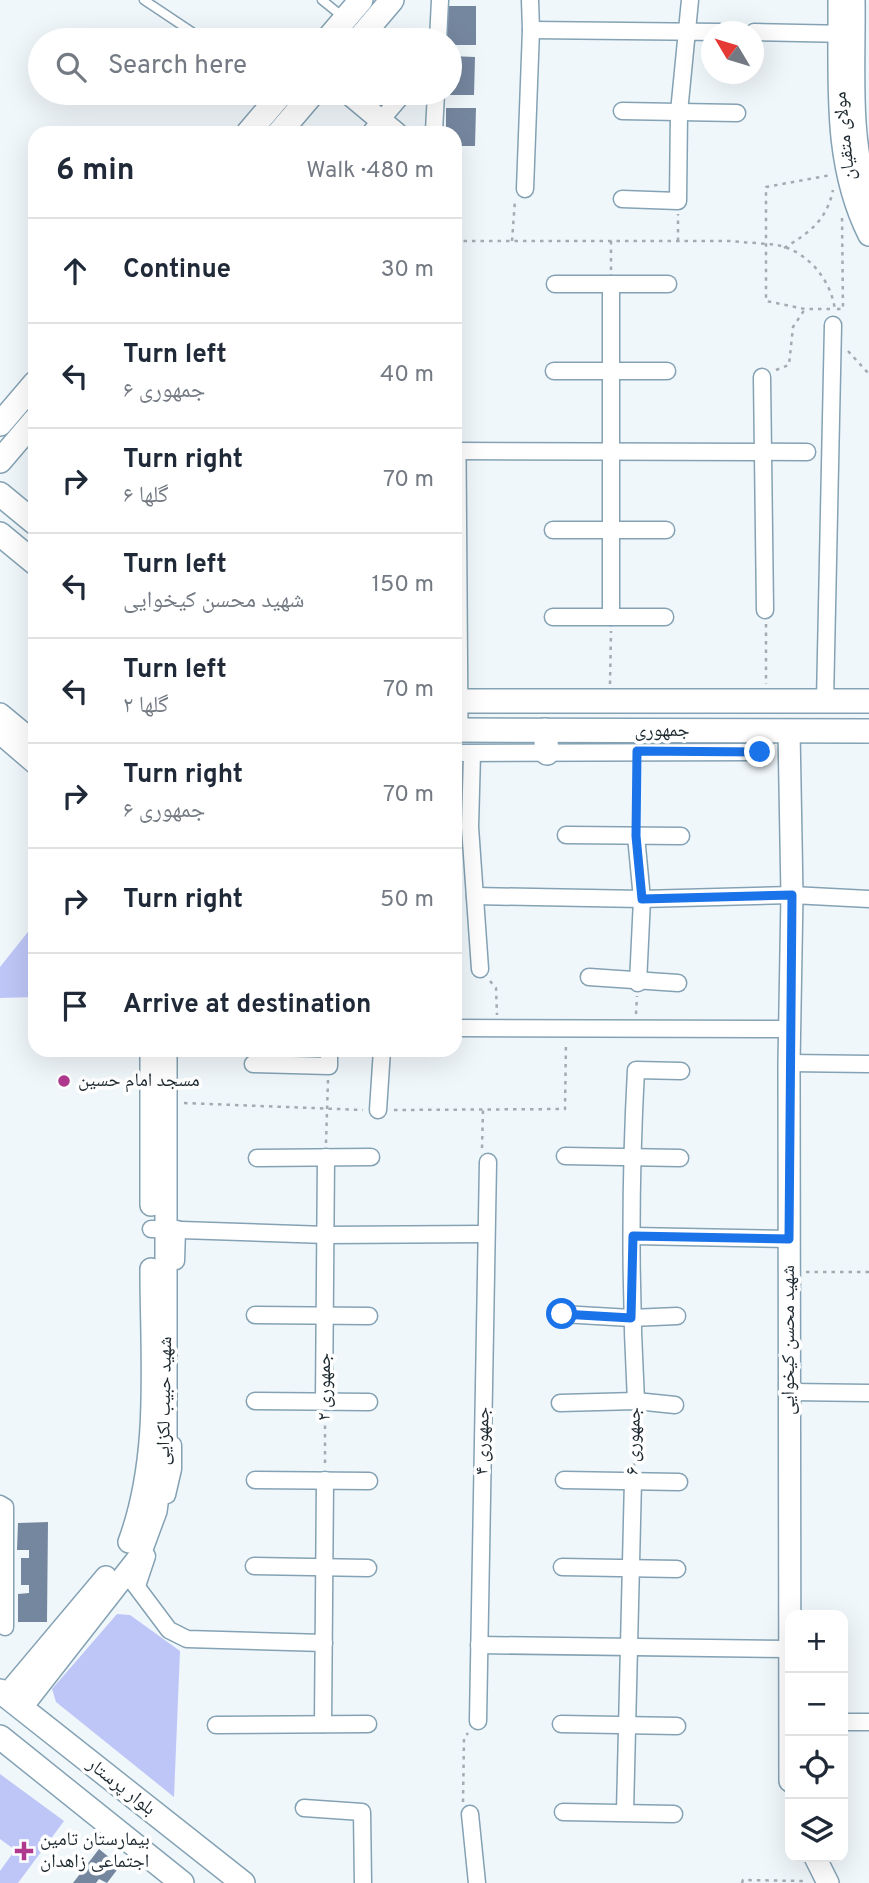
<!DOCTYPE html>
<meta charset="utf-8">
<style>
body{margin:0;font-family:Overpass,"Noto Naskh Arabic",sans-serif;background:#f6f6f7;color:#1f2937}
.controls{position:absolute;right:21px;bottom:21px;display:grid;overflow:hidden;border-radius:14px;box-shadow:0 7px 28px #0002}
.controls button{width:63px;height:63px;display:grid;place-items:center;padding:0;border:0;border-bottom:2px solid #e0e1e3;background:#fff;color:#1f2937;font:35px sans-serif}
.compass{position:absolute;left:701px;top:21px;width:63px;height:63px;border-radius:50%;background:#fff;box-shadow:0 7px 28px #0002;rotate:308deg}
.stop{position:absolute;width:21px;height:21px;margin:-16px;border:5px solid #1a73e8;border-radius:50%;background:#fff}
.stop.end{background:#1a73e8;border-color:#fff;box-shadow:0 2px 7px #0008}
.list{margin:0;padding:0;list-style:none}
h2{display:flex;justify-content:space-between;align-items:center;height:91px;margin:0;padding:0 28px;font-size:30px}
h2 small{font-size:23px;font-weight:400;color:#747a83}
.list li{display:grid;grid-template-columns:46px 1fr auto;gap:21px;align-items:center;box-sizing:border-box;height:105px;padding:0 28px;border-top:2px solid #e0e1e3}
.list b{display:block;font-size:26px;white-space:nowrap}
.list p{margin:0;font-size:23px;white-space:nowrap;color:#747a83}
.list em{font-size:23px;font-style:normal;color:#747a83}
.icon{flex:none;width:38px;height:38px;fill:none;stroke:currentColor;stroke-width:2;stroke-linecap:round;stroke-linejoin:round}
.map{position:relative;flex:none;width:869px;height:1883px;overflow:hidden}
.search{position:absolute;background:#fff;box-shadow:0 7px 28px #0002;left:28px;top:28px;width:434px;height:77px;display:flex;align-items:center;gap:18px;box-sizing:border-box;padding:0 24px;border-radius:38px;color:#747a83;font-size:26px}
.panel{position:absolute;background:#fff;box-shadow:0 7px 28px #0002;left:28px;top:126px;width:434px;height:931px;border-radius:21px}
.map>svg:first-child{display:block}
</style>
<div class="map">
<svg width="869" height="1883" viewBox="0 0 869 1883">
<rect width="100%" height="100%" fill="#f0f7fb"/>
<g fill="#bec6f7">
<path d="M 35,923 L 35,997 L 0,998 L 0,967 Z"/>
<path d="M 117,1614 L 130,1615 L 180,1651 L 174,1797 L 56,1702 L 52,1689 Z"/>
<path d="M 0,1774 L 64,1821 L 18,1883 L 0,1883 L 0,1871 L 15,1850 L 0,1839 Z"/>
</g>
<g fill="#75879f">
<path d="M 447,6 L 476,6 L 476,45 L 450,45 L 447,40 Z"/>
<path d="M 450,56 L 475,57 L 474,95 L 450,95 Z"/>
<path d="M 446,108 L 476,108 L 475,146 L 455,146 L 455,133 L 446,133 Z"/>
<path d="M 48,1522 L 47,1622 L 18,1622 L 18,1594 L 29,1593 L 29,1585 L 21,1585 L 21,1558 L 29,1558 L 29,1550 L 17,1550 L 18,1523 Z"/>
<path d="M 99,1849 L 120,1866 L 107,1883 L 99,1879 L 96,1883 L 73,1883 Z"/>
</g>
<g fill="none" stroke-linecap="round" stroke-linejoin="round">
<g stroke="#84a2b4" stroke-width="11">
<g id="service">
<path d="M 144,0 L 204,40"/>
<path d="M 322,0 L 343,17"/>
</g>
</g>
<g stroke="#84a2b4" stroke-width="19">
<g id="minor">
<path d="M 531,30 L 720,32"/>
<path d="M 754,32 L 849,34"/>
<path d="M 438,40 L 440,0"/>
<path d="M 622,111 L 737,113"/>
<path d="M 434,131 L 436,93"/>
<path d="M 370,133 L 404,93"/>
<path d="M 525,189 L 531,30 L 530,0"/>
<path d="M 622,199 L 678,201 L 679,112 L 690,0"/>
<path d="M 555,284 L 668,284"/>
<path d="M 554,371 L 667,371"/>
<path d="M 762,377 L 765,610"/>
<path d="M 455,451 L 807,452"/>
<path d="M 553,530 L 666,530"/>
<path d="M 553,617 L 665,617"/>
<path d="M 611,617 L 611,284"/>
<path d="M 825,701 L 833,325"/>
<path d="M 455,753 L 760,752"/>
<path d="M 472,754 L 470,827 L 480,969"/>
<path d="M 566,835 L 681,836"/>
<path d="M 636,836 L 642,899 L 638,983"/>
<path d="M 475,896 L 642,899 L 792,895 L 869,899"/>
<path d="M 589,977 L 678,983"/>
<path d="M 455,1028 L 789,1029"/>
<path d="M 789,1063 L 869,1064"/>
<path d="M 253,1064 L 329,1066 L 329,1050"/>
<path d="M 378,1110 L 382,1050"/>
<path d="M 565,1156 L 680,1158"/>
<path d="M 257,1158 L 371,1157"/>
<path d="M 151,1229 L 326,1235 L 486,1234"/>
<path d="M 633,1236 L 789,1239"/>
<path d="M 176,1261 L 177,1229"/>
<path d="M 562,1314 L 631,1318 L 677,1316"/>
<path d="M 255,1315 L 369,1316"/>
<path d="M 789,1392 L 869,1393"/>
<path d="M 255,1401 L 369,1402"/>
<path d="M 324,1401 L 326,1157"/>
<path d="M 636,1401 C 630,1291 630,1180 636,1070 L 681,1071"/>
<path d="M 560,1403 L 636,1401 L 675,1405"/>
<path d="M 255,1480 L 369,1481"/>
<path d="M 564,1480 L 679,1482"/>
<path d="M 167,1495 L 173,1469 L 173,1445"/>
<path d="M 0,1504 L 5,1507 L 5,1627"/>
<path d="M 254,1566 L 368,1568"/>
<path d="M 562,1567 L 677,1569"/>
<path d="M 130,1578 L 169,1630 L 187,1639 L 324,1643"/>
<path d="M 137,1586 L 147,1556"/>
<path d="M 479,1645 L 789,1649"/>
<path d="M 478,1721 L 488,1162"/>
<path d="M 843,1722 L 869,1722"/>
<path d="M 323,1724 L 325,1480"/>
<path d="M 561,1724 L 677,1726"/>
<path d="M 216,1725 L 368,1724"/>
<path d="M 304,1808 L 362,1812 L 363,1883"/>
<path d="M 563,1812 L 674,1814"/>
<path d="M 625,1812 L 633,1480"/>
<path d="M 470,1814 L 477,1883"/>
</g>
</g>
<g stroke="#84a2b4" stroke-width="24">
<g id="tertiary">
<path d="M 839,0 C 840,80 832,162 869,235"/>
<path d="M 854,0 C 855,67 848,136 869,200"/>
<path d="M 348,93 L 396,133"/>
<path d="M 455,454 L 457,730"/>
<path d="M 0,714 L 35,743"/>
<path d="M 789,731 L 792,895 L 789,1063 L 790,1781"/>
<path d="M 0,733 L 35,763"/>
<path d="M 151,1050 L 151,1205"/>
<path d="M 129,1542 C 161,1455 151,1360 151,1269"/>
<path d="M 6,1696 L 106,1577"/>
<path d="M 21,1708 L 139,1557 L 156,1511 L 166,1438 L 166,1050"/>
<path d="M 815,1857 L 828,1883"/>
</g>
</g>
<g stroke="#84a2b4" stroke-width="26">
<g id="secondary">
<path d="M 327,40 L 361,0"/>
<path d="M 358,40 L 392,0"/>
<path d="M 248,133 L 282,93"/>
<path d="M 279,133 L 313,93"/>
<path d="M 0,424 L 35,383"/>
<path d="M 0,461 L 35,420"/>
<path d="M 0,494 L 35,523"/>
<path d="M 0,534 L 35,563"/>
<path d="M 455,701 L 869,701"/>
<path d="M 455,730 L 869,731"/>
<path d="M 545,730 L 547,753"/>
<path d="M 0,1691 L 243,1883"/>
<path d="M 0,1737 L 182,1883"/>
</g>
</g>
<g stroke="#a3acb1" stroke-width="2.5" stroke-dasharray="3.5 5" stroke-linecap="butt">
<path d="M 455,241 L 732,241 C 747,243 763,243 777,245 C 808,251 832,281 835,311"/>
<path d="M 512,241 L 515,200"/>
<path d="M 611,241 L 611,270"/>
<path d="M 678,241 L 678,214"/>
<path d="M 784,248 C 809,233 827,220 833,190"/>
<path d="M 830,309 L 805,309 L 766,301 L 766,187 L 831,175"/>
<path d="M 837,309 L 843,309 L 842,217"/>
<path d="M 848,351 L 869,374"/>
<path d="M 776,370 L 789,365 L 793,327 L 805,309"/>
<path d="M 766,624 L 766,684"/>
<path d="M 610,684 L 611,631"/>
<path d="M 636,819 L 637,766"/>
<path d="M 490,981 L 496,988 L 497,1015"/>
<path d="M 636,1014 L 637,996"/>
<path d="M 184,1103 L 363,1110"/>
<path d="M 394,1110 L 565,1109 L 566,1042"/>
<path d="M 326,1143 L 328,1080"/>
<path d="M 482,1148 L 483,1110"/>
<path d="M 806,1272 L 869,1272"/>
<path d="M 325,1417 L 325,1466"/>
<path d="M 634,1467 L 635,1417"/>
<path d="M 463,1802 L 464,1738 L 468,1733"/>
<path d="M 742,1883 L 743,1880 L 805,1881"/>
</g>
<use href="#service" stroke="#fff" stroke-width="8"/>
<use href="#minor" stroke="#fff" stroke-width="16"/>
<use href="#tertiary" stroke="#fff" stroke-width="21"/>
<use href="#secondary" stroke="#fff" stroke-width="23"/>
</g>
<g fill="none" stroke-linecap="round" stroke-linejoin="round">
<path stroke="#1a73e8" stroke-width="9" d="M 562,1314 L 631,1318 L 633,1236 L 789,1239 L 792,895 L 642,899 L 636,836 L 637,751 L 760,752"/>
</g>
<g fill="#b0388e" stroke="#fff" stroke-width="2.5">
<circle cx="64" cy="1081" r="7"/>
<path d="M20.5 1840.5h7v7h7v7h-7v7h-7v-7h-7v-7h7z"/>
</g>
<g text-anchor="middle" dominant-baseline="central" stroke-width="7" stroke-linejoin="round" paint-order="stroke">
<g font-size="19" fill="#1c282f" stroke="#fff">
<text transform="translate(845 136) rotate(-96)">مولای متقیان</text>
<text x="662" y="731">جمهوری</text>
<text transform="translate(789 1340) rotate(-90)">شهید محسن کیخوایی</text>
<text transform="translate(325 1387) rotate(-90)">جمهوری ۲</text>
<text transform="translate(165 1401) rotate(-89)">شهید حبیب لکزایی</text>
<text transform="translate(483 1441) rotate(-89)">جمهوری ۴</text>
<text transform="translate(634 1441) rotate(-88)">جمهوری ۶</text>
<text transform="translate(121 1787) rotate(38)">بلوار پرستار</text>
</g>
<g font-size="19" fill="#1c282f" stroke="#fff" text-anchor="start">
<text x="78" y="1081">مسجد امام حسین</text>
<text x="40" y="1840">بیمارستان تامین<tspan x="40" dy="22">اجتماعی زاهدان</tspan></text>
</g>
</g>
</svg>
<div class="controls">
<button>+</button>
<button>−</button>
<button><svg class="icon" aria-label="locate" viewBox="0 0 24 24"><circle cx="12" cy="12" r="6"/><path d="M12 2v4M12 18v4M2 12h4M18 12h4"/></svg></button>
<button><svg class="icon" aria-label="layers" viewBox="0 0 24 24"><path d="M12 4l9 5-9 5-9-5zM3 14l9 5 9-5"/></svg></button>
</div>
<svg class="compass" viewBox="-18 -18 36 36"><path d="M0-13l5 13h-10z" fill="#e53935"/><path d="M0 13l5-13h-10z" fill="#747a83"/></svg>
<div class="stop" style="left:562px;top:1314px"></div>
<div class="stop end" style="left:760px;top:752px"></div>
<div class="search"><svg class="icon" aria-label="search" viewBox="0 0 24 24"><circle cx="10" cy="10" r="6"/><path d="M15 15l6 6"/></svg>Search here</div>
<section class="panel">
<h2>6 min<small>Walk · 480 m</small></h2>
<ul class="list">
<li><svg class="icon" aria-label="ahead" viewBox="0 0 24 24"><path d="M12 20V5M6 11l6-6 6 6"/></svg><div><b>Continue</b></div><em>30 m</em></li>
<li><svg class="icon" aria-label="left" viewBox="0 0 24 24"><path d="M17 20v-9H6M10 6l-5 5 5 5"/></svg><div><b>Turn left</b><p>جمهوری ۶</p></div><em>40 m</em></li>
<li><svg class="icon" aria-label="right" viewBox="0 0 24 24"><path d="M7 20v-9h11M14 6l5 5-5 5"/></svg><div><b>Turn right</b><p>گلها ۶</p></div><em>70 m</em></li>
<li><svg class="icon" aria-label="left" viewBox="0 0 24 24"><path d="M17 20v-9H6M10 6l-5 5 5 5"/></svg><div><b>Turn left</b><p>شهید محسن کیخوایی</p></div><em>150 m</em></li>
<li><svg class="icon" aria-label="left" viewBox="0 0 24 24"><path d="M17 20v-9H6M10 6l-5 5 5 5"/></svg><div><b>Turn left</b><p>گلها ۲</p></div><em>70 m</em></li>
<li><svg class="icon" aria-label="right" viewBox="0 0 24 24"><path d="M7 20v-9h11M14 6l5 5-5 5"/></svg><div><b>Turn right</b><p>جمهوری ۶</p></div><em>70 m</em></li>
<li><svg class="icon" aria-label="right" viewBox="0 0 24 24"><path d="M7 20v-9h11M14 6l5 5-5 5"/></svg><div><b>Turn right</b></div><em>50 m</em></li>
<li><svg class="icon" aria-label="arrive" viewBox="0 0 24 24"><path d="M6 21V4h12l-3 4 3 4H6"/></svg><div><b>Arrive at destination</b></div></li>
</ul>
</section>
</div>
